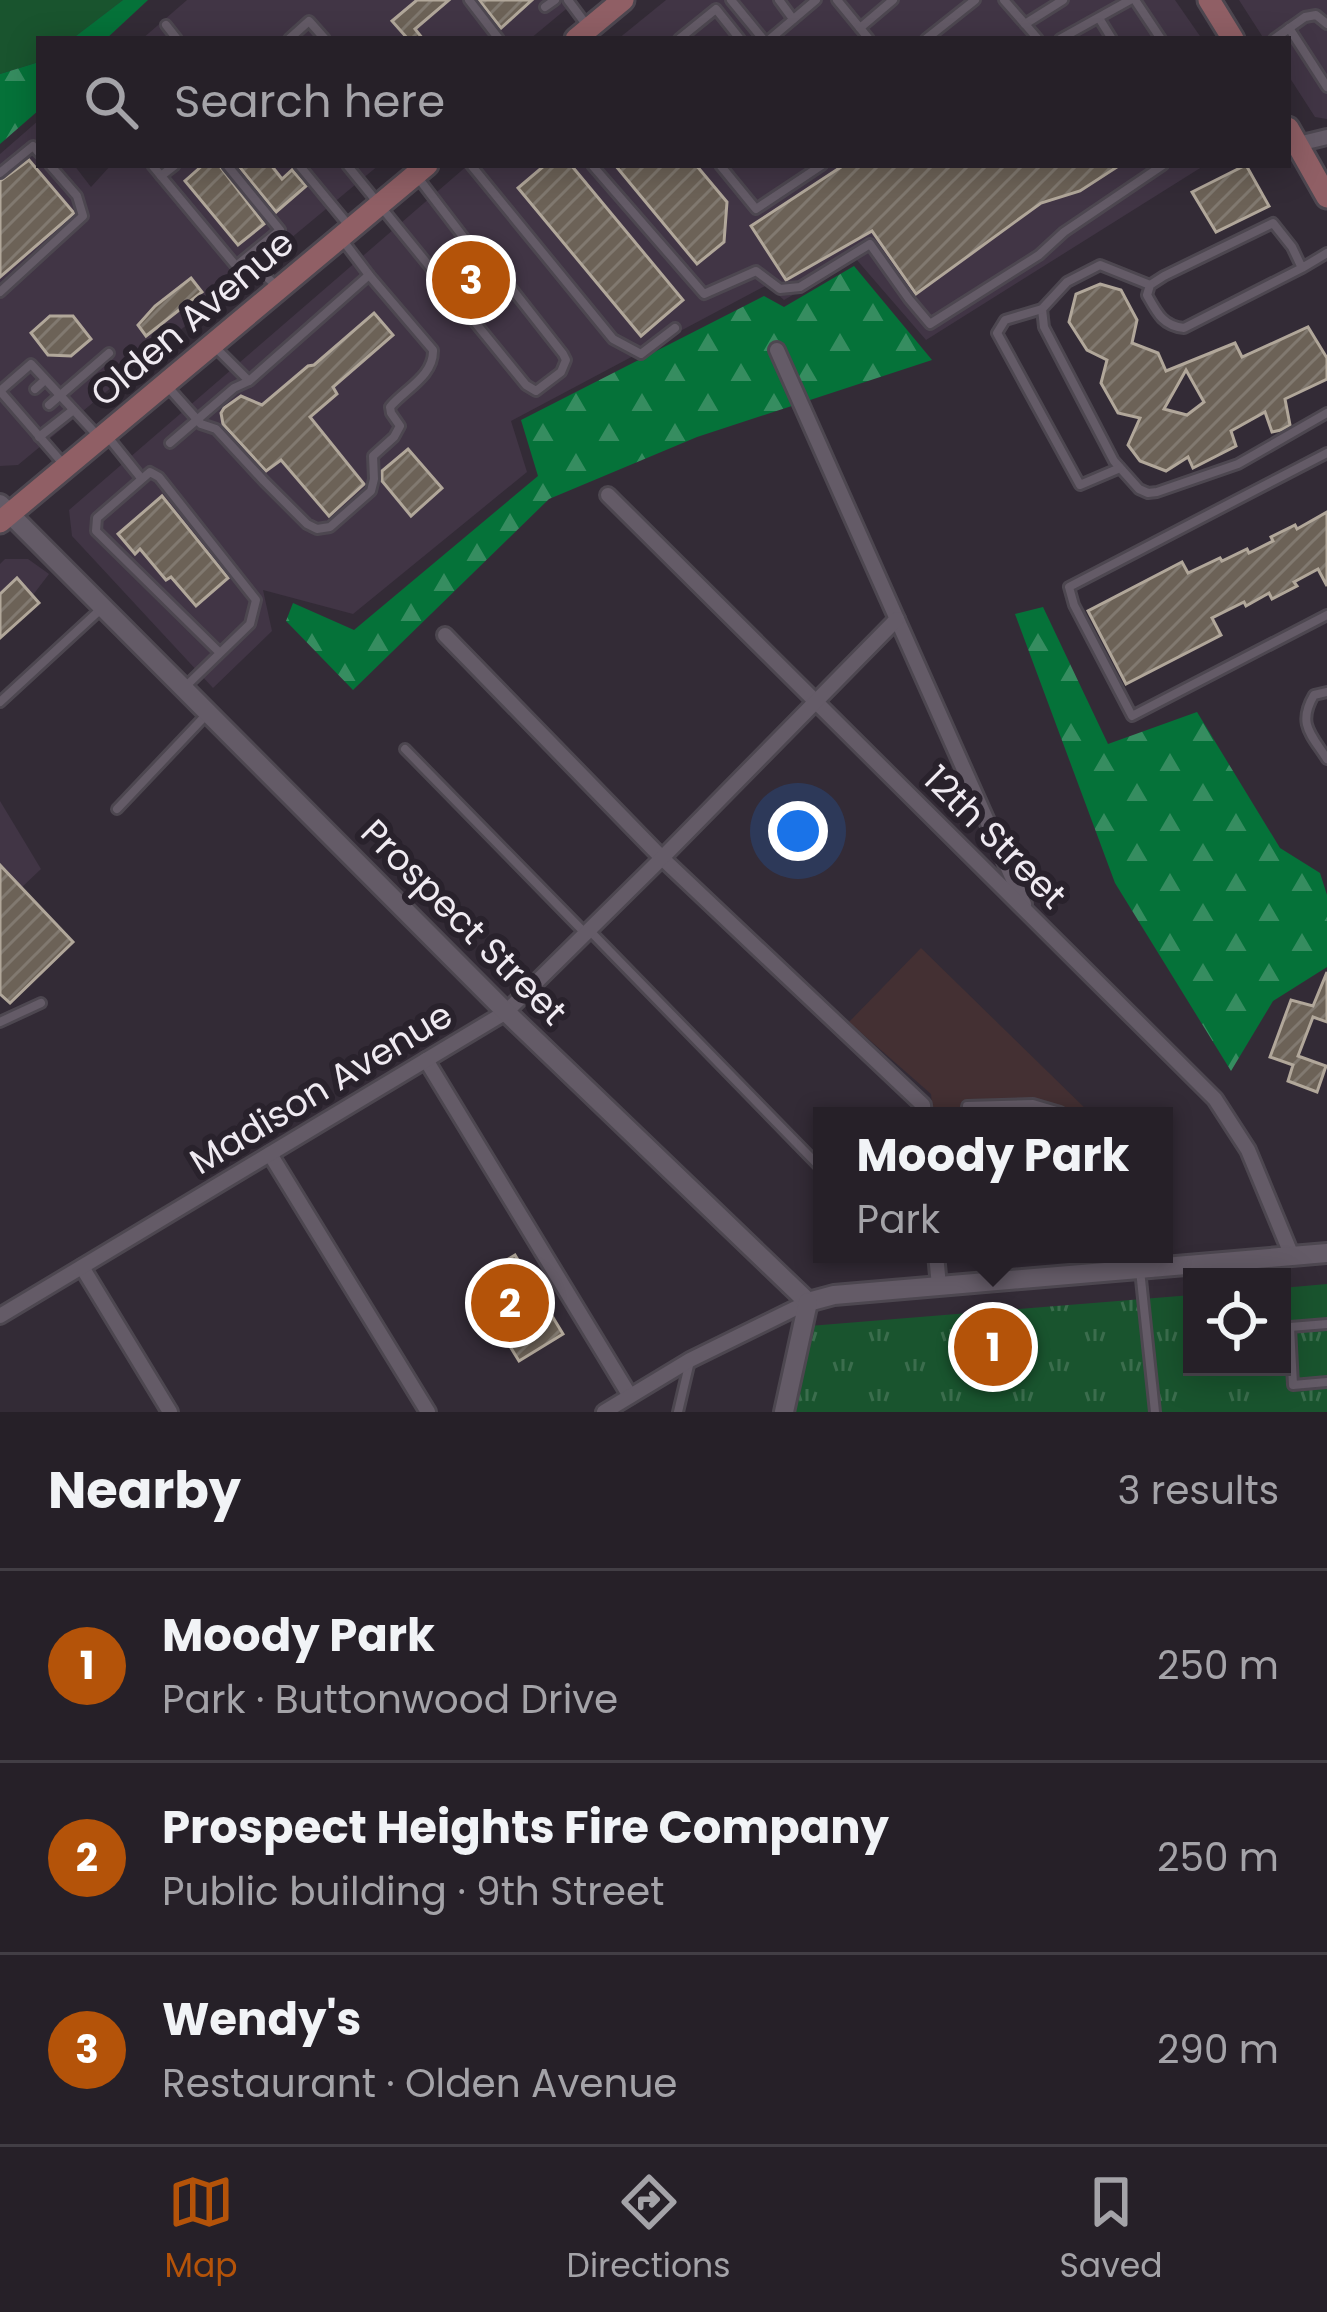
<!DOCTYPE html>
<meta charset="utf-8">
<style>
body{margin:0;font-family:Poppins,sans-serif;background:#2e2830;color:#f1f3f6}
.controls{position:absolute;right:36px;bottom:36px;display:grid;overflow:hidden;border-radius:0px;box-shadow:0 6px 30px #0003}
.controls button{width:108px;height:108px;display:grid;place-items:center;padding:0;border:0;border-bottom:3px solid #423e45;background:#262028;color:#f1f3f6;font:60px sans-serif}
.you{position:absolute;left:798px;top:831px;width:42px;height:42px;margin:-30px;border:9px solid #fff;border-radius:50%;background:#1a73e8;box-shadow:0 0 0 18px #1a73e833}
.badge{display:grid;place-items:center;width:78px;height:78px;border-radius:50%;background:#b45309;color:#fff;font-size:39px;font-weight:700}
.pin{position:absolute;translate:-50% -50%;border:6px solid #fff;box-shadow:0 3px 12px #0006}
.popup{position:absolute;left:813px;top:1107px;width:360px;height:156px;box-sizing:border-box;display:grid;place-content:center;border-radius:0px;background:#262028;filter:drop-shadow(0 3px 9px #0005);font-size:39px;white-space:nowrap;color:#a4a3a8}
.popup b{font-size:45px;color:#f1f3f6}
.popup::after{content:'';position:absolute;left:50%;top:100%;margin-left:-24px;border:24px solid transparent;border-top-color:#262028}
.list{margin:0;padding:0;list-style:none}
h2{display:flex;justify-content:space-between;align-items:center;height:156px;margin:0;padding:0 48px;font-size:51px}
h2 small{font-size:39px;font-weight:400;color:#a4a3a8}
.list li{display:grid;grid-template-columns:78px 1fr auto;gap:36px;align-items:center;box-sizing:border-box;height:192px;padding:0 48px;border-top:3px solid #423e45}
.list b{display:block;font-size:45px;white-space:nowrap}
.list p{margin:0;font-size:39px;white-space:nowrap;color:#a4a3a8}
.list em{font-size:39px;font-style:normal;color:#a4a3a8}
.icon{flex:none;width:66px;height:66px;fill:none;stroke:currentColor;stroke-width:2;stroke-linecap:round;stroke-linejoin:round}
.map{position:relative;flex:none;width:1327px;height:1412px;overflow:hidden}
.search{position:absolute;background:#262028;box-shadow:0 6px 30px #0003;left:36px;right:36px;top:36px;height:132px;display:flex;align-items:center;gap:30px;box-sizing:border-box;padding:0 42px;border-radius:0px;color:#a4a3a8;font-size:45px}
.sheet{height:732px;background:#262028}
nav{display:flex;justify-content:space-around;align-items:center;box-sizing:border-box;height:168px;border-top:3px solid #423e45;background:#262028;font-size:33px;color:#a4a3a8}
nav a{display:grid;justify-items:center;gap:6px}
nav .on{color:#b45309}
.map>svg:first-child{display:block}
</style>
<div class="map">
<svg width="1327" height="1412" viewBox="0 0 1327 1412">
<defs>
<pattern id="forest-firs" width="22" height="20" patternUnits="userSpaceOnUse" patternTransform="scale(3)"><rect width="22" height="20" fill="#057239"/><path d="M5 1l3.5 6h-7zM16 11l3.5 6h-7z" fill="#368d60"/></pattern>
<pattern id="park-tufts" width="24" height="20" patternUnits="userSpaceOnUse" patternTransform="scale(3)"><rect width="24" height="20" fill="#19542e"/><path d="M3 7l-1-3M5 7V3M7 7l1-3M15 17l-1-3M17 17v-4M19 17l1-3" fill="none" stroke="#3b6d4d"/></pattern>
<pattern id="building-hatch" width="6" height="6" patternUnits="userSpaceOnUse" patternTransform="scale(3)"><rect width="6" height="6" fill="#6c6257"/><path d="M-1 1l2-2M0 6l6-6M5 7l2-2" fill="none" stroke="#817970"/></pattern>
</defs>
<rect width="100%" height="100%" fill="#332b36"/>
<g fill="#413545">
<path d="M 187,0 L 577,0 L 530,39 L 142,39 Z"/>
<path d="M 666,0 L 1175,0 L 1202,39 L 618,39 Z"/>
<path d="M 1239,0 L 1327,0 L 1327,119 L 1315,117 L 1288,75 L 1288,39 L 1264,39 Z"/>
<path d="M 39,120 L 39,165 L 74,165 L 91,187 L 111,165 L 379,165 L 18,465 L 0,466 L 0,154 Z"/>
<path d="M 468,165 L 1205,165 L 926,340 L 856,259 L 784,300 L 767,285 L 511,421 L 527,472 L 353,614 L 263,590 L 272,631 L 213,688 L 72,536 L 69,510 Z"/>
<path d="M 5,559 L 28,559 L 49,574 L 0,638 L 0,564 Z"/>
<path d="M 0,801 L 41,869 L 0,908 Z"/>
</g>
<path fill="#443033" d="M 921,948 L 1091,1114 L 1094,1116 L 933,1116 L 931,1094 L 849,1022 Z"/>
<path fill="#19542e" d="M 0,0 L 123,0 L 72,39 L 39,39 L 39,62 L 0,74 Z"/>
<g fill="url(#forest-firs)">
<path d="M 123,0 L 148,0 L 106,39 L 72,39 Z"/>
<path d="M 39,62 L 39,110 L 0,144 L 0,74 Z"/>
<path d="M 854,266 L 932,360 L 697,437 L 549,499 L 353,690 L 286,621 L 293,603 L 354,630 L 538,476 L 521,420 L 764,296 L 784,307 Z"/>
<path d="M 1043,607 L 1108,744 L 1197,712 L 1280,848 L 1320,873 L 1327,895 L 1327,967 L 1273,1001 L 1231,1071 L 1115,883 L 1015,614 Z"/>
</g>
<path fill="url(#park-tufts)" d="M 1327,1284 L 1327,1412 L 781,1412 L 797,1327 L 1192,1295 L 1192,1367 L 1282,1367 L 1282,1288 Z"/>
<g fill="url(#building-hatch)" stroke="#b1a79a" stroke-width="3" fill-rule="evenodd">
<path d="M 417,0 L 449,0 L 415,29 L 423,39 L 408,39 L 392,21 Z"/>
<path d="M 479,0 L 532,0 L 501,28 Z"/>
<path d="M 29,160 L 74,213 L 0,277 L 0,181 Z"/>
<path d="M 203,165 L 219,165 L 264,224 L 238,245 L 185,181 Z"/>
<path d="M 238,165 L 271,165 L 282,179 L 292,170 L 306,186 L 276,212 Z"/>
<path d="M 545,165 L 571,165 L 683,300 L 641,336 L 518,188 Z"/>
<path d="M 615,165 L 696,165 L 727,202 L 724,242 L 697,264 Z"/>
<path d="M 844,165 L 1120,165 L 1080,191 L 1041,203 L 916,294 L 872,231 L 786,280 L 751,226 Z"/>
<path d="M 1246,165 L 1269,206 L 1216,232 L 1192,192 Z"/>
<path d="M 462,250 L 499,294 L 479,310 L 442,267 Z"/>
<path d="M 191,278 L 202,292 L 146,336 L 138,325 L 155,306 Z"/>
<path d="M 1100,284 L 1121,290 L 1137,320 L 1132,343 L 1158,353 L 1166,371 L 1235,343 L 1242,357 L 1308,327 L 1327,358 L 1327,379 L 1285,399 L 1290,425 L 1281,430 L 1272,432 L 1265,412 L 1231,431 L 1236,446 L 1193,468 L 1188,457 L 1166,471 L 1140,461 L 1128,445 L 1140,418 L 1118,413 L 1101,383 L 1107,360 L 1087,350 L 1069,322 L 1076,294 ZM 1186,370 L 1204,402 L 1187,415 L 1164,409 Z"/>
<path d="M 374,313 L 393,335 L 333,387 L 337,394 L 310,417 L 364,484 L 329,516 L 281,460 L 266,471 L 223,424 L 221,413 L 224,408 L 241,396 L 262,405 L 308,366 L 314,365 Z"/>
<path d="M 50,316 L 73,316 L 91,339 L 71,356 L 48,355 L 31,333 Z"/>
<path d="M 408,449 L 442,488 L 411,516 L 382,481 L 382,471 Z"/>
<path d="M 162,496 L 228,578 L 196,606 L 171,577 L 166,580 L 140,549 L 135,554 L 118,534 Z"/>
<path d="M 1327,512 L 1327,586 L 1318,569 L 1294,582 L 1297,586 L 1272,599 L 1269,593 L 1246,606 L 1244,602 L 1212,618 L 1221,635 L 1126,684 L 1088,611 L 1182,562 L 1188,573 L 1220,558 L 1222,561 L 1247,549 L 1249,553 L 1273,541 L 1271,537 L 1295,525 L 1297,529 Z"/>
<path d="M 17,578 L 39,603 L 0,638 L 0,594 Z"/>
<path d="M 0,865 L 73,942 L 10,1003 L 0,994 Z"/>
<path d="M 1327,972 L 1327,1022 L 1313,1017 L 1298,1056 L 1326,1066 L 1317,1092 L 1288,1081 L 1293,1065 L 1270,1057 L 1291,1000 L 1313,1006 Z"/>
<path d="M 515,1255 L 563,1334 L 519,1361 L 492,1317 L 487,1320 L 469,1289 L 491,1276 L 488,1271 Z"/>
</g>
<g fill="none" stroke-linecap="round" stroke-linejoin="round">
<g stroke="#4d4750" stroke-width="14">
<g id="service">
<path d="M 469,0 L 499,39"/>
<path d="M 568,0 L 588,27"/>
<path d="M 731,0 L 763,39"/>
<path d="M 779,0 L 793,19"/>
<path d="M 837,0 L 860,28"/>
<path d="M 1004,0 L 1025,24 L 1063,0"/>
<path d="M 1135,0 L 1161,39"/>
<path d="M 545,7 L 555,0"/>
<path d="M 1099,18 L 1112,39"/>
<path d="M 1025,24 L 1038,39"/>
<path d="M 166,25 L 177,39"/>
<path d="M 1289,28 L 1327,87"/>
<path d="M 289,39 L 309,21 L 325,39"/>
<path d="M 679,39 L 716,9 L 740,39"/>
<path d="M 770,39 L 816,0"/>
<path d="M 869,39 L 860,28 L 893,0"/>
<path d="M 926,39 L 975,0"/>
<path d="M 1060,39 L 1130,0"/>
<path d="M 1274,39 L 1305,17 L 1316,15 L 1327,24"/>
<path d="M 152,165 L 236,266 L 262,273 L 278,287"/>
<path d="M 227,165 L 280,230 L 236,266"/>
<path d="M 299,165 L 350,227"/>
<path d="M 347,165 L 526,385 L 536,391 L 561,372 L 566,360 L 563,354 L 512,289 L 484,264 L 416,175"/>
<path d="M 471,165 L 613,339 L 641,354 L 675,328"/>
<path d="M 592,165 L 704,294 L 756,271 L 780,289 L 800,287 L 870,244 L 909,299 L 930,324 L 1039,255 L 1064,232 L 1163,165"/>
<path d="M 720,165 L 756,209 L 822,165"/>
<path d="M 0,173 L 33,146 L 39,153"/>
<path d="M 161,176 L 175,165"/>
<path d="M 1302,268 L 1292,247 L 1273,223 L 1164,276 L 1150,285 L 1147,295 C 1157,313 1163,326 1184,328 L 1298,270 L 1302,268 L 1327,253"/>
<path d="M 1150,285 L 1100,265 L 1067,282 L 1042,309 L 1044,327 L 1114,461 L 1139,489 L 1148,493 L 1157,492 L 1238,464 L 1327,413"/>
<path d="M 0,292 L 83,216 L 77,196 L 50,165"/>
<path d="M 1042,309 L 1005,320 L 997,333 L 1080,485 L 1120,468"/>
<path d="M 213,345 L 249,381"/>
<path d="M 168,387 L 201,424 L 216,429 L 264,481 L 307,524 L 317,529 L 330,527 L 371,491 L 374,479 L 373,456 L 394,437 L 400,426 L 391,413 L 390,407 C 405,389 434,376 433,350 L 369,275 L 341,238"/>
<path d="M 35,389 L 45,380"/>
<path d="M 0,391 L 31,364 L 96,434"/>
<path d="M 0,391 L 65,466"/>
<path d="M 49,405 L 109,353"/>
<path d="M 39,437 L 72,411"/>
<path d="M 108,437 L 141,478"/>
<path d="M 170,443 L 234,388 L 249,381 L 369,275"/>
<path d="M 1327,453 L 1069,587 L 1074,605 L 1132,716 L 1327,615"/>
<path d="M 185,687 L 250,624 L 256,600 L 159,477 L 150,472 L 97,518 L 96,531 L 220,653"/>
<path d="M 1327,692 L 1314,695 C 1297,724 1311,734 1327,759"/>
<path d="M 0,702 L 102,608"/>
<path d="M 405,749 L 584,932"/>
<path d="M 117,809 L 207,714"/>
<path d="M 590,931 L 822,1169"/>
<path d="M 0,1022 L 41,1003"/>
<path d="M 967,1116 L 967,1106 L 1033,1104 L 1060,1112 L 1062,1116"/>
<path d="M 1140,1270 L 1155,1412"/>
<path d="M 1327,1324 L 1290,1327 L 1293,1385 L 1327,1382"/>
<path d="M 678,1412 L 690,1361"/>
</g>
</g>
<g stroke="#4d4750" stroke-width="20">
<g id="minor">
<path d="M 1298,144 L 1327,137"/>
<path d="M 777,350 L 1024,904"/>
<path d="M 608,495 L 1215,1099 L 1248,1150 L 1292,1256"/>
<path d="M 445,635 L 662,858 L 923,1105 L 924,1116"/>
<path d="M 426,1060 L 630,1396"/>
<path d="M 270,1154 L 428,1412"/>
<path d="M 936,1254 L 939,1286"/>
<path d="M 82,1267 L 170,1412"/>
<path d="M 0,1316 L 506,1012 L 662,858 L 897,619"/>
<path d="M 604,1412 L 690,1360 L 808,1302"/>
</g>
</g>
<g stroke="#4d4750" stroke-width="24">
<g id="tertiary">
<path d="M 0,504 L 506,1012 L 808,1302"/>
<path d="M 808,1302 L 834,1295 L 1327,1253"/>
<path d="M 784,1412 L 808,1302"/>
</g>
</g>
<g stroke="#4d4750" stroke-width="27">
<g id="secondary">
<path d="M 1209,0 L 1233,39"/>
<path d="M 576,39 L 623,0"/>
<path d="M 1288,128 L 1327,197"/>
<path d="M 0,522 L 427,165"/>
</g>
</g>
<use href="#service" stroke="#645b67" stroke-width="8"/>
<use href="#minor" stroke="#645b67" stroke-width="14"/>
<use href="#tertiary" stroke="#645b67" stroke-width="18"/>
<use href="#secondary" stroke="#905f65" stroke-width="21"/>
</g>
<g text-anchor="middle" dominant-baseline="central" stroke-width="12" stroke-linejoin="round" paint-order="stroke">
<g font-size="36" fill="#efeaf1" stroke="#29222c">
<text transform="translate(192 318) rotate(-40)">Olden Avenue</text>
<text transform="translate(995 837) rotate(45)">12th Street</text>
<text transform="translate(464 922) rotate(45)">Prospect Street</text>
<text transform="translate(321 1088) rotate(-31)">Madison Avenue</text>
</g>
</g>
</svg>
<div class="controls">
<button><svg class="icon" aria-label="locate" viewBox="0 0 24 24"><circle cx="12" cy="12" r="6"/><path d="M12 2v4M12 18v4M2 12h4M18 12h4"/></svg></button>
</div>
<div class="you"></div>
<div class="pin badge" style="left:993px;top:1347px">1</div>
<div class="popup"><b>Moody Park</b>Park</div>
<div class="pin badge" style="left:510px;top:1303px">2</div>
<div class="pin badge" style="left:471px;top:280px">3</div>
<div class="search"><svg class="icon" aria-label="search" viewBox="0 0 24 24"><circle cx="10" cy="10" r="6"/><path d="M15 15l6 6"/></svg>Search here</div>
</div>
<section class="sheet">
<h2>Nearby<small>3 results</small></h2>
<ul class="list">
<li><span class="badge">1</span><div><b>Moody Park</b><p>Park · Buttonwood Drive</p></div><em>250 m</em></li>
<li><span class="badge">2</span><div><b>Prospect Heights Fire Company</b><p>Public building · 9th Street</p></div><em>250 m</em></li>
<li><span class="badge">3</span><div><b>Wendy's</b><p>Restaurant · Olden Avenue</p></div><em>290 m</em></li>
</ul>
</section>
<nav>
<a class="on"><svg class="icon" aria-label="map" viewBox="0 0 24 24"><path d="M3 6l6-2 6 2 6-2v14l-6 2-6-2-6 2zM9 4v14M15 6v14"/></svg>Map</a>
<a><svg class="icon" aria-label="directions" viewBox="0 0 24 24"><path d="M12 3l9 9-9 9-9-9zM9 14v-3h6M13 9l2 2-2 2"/></svg>Directions</a>
<a><svg class="icon" aria-label="saved" viewBox="0 0 24 24"><path d="M7 4h10v16l-5-4-5 4z"/></svg>Saved</a>
</nav>
